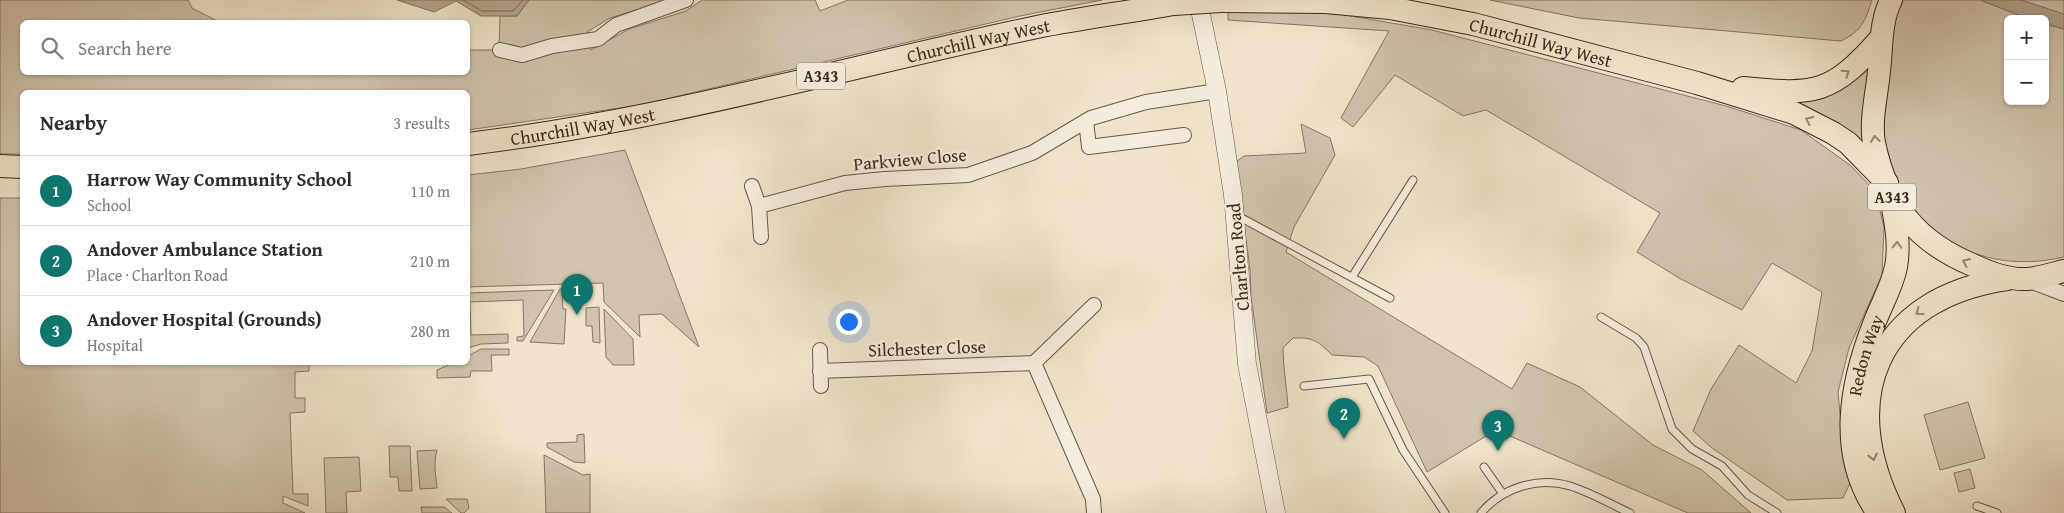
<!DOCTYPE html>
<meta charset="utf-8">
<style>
body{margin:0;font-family:"Gentium Book Plus",serif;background:#f2f2f3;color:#2b2b33}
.controls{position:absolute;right:15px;top:15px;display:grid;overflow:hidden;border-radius:8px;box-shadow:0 1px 4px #0004}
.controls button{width:45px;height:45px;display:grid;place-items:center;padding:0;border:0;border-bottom:1px solid #e1e1e2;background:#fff;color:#2b2b33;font:25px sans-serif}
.you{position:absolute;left:848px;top:321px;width:18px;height:18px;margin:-12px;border:4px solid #fff;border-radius:50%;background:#1a73e8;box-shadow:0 0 0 8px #1a73e833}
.badge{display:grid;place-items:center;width:32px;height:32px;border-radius:50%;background:#0f766e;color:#fff;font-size:16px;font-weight:700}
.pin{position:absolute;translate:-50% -41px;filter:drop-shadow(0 1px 2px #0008)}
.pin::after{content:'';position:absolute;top:26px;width:18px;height:15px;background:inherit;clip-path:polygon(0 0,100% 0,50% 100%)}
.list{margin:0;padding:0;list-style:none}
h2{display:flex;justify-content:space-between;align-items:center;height:65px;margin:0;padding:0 20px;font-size:21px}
h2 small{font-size:16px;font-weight:400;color:#7c7c81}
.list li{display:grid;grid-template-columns:32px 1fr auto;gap:15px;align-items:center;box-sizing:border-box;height:70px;padding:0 20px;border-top:1px solid #e1e1e2}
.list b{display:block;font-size:19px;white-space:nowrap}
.list p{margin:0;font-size:16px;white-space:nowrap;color:#7c7c81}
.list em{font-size:16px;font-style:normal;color:#7c7c81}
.icon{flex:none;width:28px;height:28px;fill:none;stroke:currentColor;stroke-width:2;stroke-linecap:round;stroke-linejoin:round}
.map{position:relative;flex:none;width:2064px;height:513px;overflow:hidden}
.search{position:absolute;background:#fff;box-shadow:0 1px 4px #0004;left:20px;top:20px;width:450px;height:55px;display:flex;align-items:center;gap:12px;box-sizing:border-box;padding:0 18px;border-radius:8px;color:#7c7c81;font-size:19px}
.panel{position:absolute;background:#fff;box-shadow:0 1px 4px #0004;left:20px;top:90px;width:450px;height:275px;border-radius:8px}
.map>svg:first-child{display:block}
</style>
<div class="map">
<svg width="2064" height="513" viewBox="0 0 2064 513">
<rect width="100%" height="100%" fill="#f0e5cc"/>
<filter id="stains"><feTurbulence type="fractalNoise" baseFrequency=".004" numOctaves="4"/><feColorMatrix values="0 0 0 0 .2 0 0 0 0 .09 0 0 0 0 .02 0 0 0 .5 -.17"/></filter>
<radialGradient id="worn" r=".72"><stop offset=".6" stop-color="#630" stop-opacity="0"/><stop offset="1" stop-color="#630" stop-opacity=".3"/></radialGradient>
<g fill="#d1c5ae" stroke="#867764">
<path d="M 0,0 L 188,0 L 192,8 L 219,22 L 22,22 L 22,72 L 468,72 L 468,50 L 499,50 L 500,16 L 517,16 L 529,0 L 668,0 L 610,18 L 587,32 L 591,50 L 629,29 L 686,11 L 702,0 L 815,0 L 820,11 L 848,0 L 1102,0 L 1020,16 L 640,105 L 468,130 L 468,92 L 22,92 L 22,154 L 0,154 Z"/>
<path d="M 1490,0 L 1872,0 C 1865,21 1862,31 1841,41 L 1579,18 Z"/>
<path d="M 1899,0 L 1980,0 L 2029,19 L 2008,19 L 2008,101 L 2045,101 L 2045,24 L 2064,29 L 2064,257 C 1966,280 1886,217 1882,117 C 1881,78 1892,38 1899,0 Z"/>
<path d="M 2021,0 L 2064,0 L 2064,14 L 2060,14 Z"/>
<path d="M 1305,8 L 1432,30 L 1726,106 L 1801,130 L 1850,165 L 1875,191 L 1884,227 L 1882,275 L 1849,348 L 1838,392 L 1844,459 L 1853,477 L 1843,498 L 1787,500 L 1712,448 L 1693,431 L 1711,389 L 1739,345 L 1796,383 L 1812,351 L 1822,292 L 1772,263 L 1742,310 L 1679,278 L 1637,252 L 1660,213 L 1486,110 L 1463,116 L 1395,75 L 1353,127 L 1341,118 L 1389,31 L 1228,20 L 1228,10 Z"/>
<path d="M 1869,63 L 1866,146 L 1843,127 L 1801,104 L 1801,101 Z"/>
<path d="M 1301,124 L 1330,138 L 1335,155 L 1294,227 L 1286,252 L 1512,389 L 1527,363 L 1580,387 L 1653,445 L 1702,470 L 1751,513 L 1688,513 L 1496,430 L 1427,472 L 1378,366 L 1364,357 L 1332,355 C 1318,341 1313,337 1293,338 L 1283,348 C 1283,369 1287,387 1288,407 L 1267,413 L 1251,296 L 1250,270 L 1236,162 L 1244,156 L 1306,153 Z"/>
<path d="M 625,150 L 699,347 L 662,314 L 639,315 L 640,337 L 604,302 L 603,283 L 468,287 L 468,175 L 521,169 Z"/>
<path d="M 0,198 L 22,198 L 22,362 L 309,363 L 309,371 L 295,372 L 295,398 L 305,398 L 305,412 L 290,413 L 293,494 L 308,494 L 308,506 L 283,496 L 283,503 L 305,513 L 0,513 Z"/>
<path d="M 560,289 L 562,289 L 563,309 L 566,309 L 564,344 L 530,342 Z"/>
<path d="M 554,290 L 523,341 L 517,341 L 517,337 L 524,336 L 523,300 L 470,302 L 471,335 L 508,334 L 508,343 L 481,344 L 468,348 L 468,293 Z"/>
<path d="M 599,307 L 600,343 L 593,342 L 592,326 L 586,326 L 586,308 Z"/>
<path d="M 604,309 L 633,339 L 634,365 L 613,365 L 606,357 Z"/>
<path d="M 481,349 L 509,349 L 509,355 L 491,355 L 492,371 L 471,371 L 470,377 L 437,378 L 437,370 L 453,363 L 468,362 L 468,356 Z"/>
<path d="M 1968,402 L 1985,458 L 1940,470 L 1924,415 Z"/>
<path d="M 584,434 L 585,463 L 574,462 L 547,447 L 547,443 L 577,442 L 577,435 Z"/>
<path d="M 389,446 L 410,446 L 412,491 L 399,491 L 398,477 L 390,477 Z"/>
<path d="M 437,450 C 433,465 436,474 437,488 L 420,489 L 417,451 Z"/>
<path d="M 544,455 L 583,475 L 590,474 L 590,513 L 546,513 Z"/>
<path d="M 359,457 L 361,491 L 346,492 L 347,513 L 326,513 L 324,458 Z"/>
<path d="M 1970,469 L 1975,488 L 1959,492 L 1954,473 Z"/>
<path d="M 446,499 L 467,499 L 469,508 L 464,513 L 461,513 Z"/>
<path d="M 421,507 L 444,507 L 452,513 L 422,513 Z"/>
</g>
<g fill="#b3a58f" stroke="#837360">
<path d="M 397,0 L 529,0 L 517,16 L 481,16 L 456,1 L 434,12 Z"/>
<path d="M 1980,0 L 2021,0 L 2064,14 L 2064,29 L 2045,24 L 2045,19 L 2029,19 Z"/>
</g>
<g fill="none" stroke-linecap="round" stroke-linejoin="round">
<path stroke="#786754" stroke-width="1" d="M 463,0 L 482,11 L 513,11 L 523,0"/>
<g stroke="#695846" stroke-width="9">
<g id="service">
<path d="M 1236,215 L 1390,298"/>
<path d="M 1352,277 L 1413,180"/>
<path d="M 1601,317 L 1636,338 L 1644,347 L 1672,429 L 1692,449 L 1722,466 L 1748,495 L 1777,513"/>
<path d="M 1304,386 L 1369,379 L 1403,450 L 1445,513"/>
<path d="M 1484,467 L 1503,494"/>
<path d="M 1977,506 L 1997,513"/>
<path d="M 1481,513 C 1502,488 1538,476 1570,486 C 1590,492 1610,504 1630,513"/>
</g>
</g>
<g stroke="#695846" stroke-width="16">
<g id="minor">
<path d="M 500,50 L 522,55 L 552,46 L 598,39 L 616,25 L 686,0"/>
<path d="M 1086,121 L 1089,147 L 1184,135"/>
<path d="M 752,186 L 759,206"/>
<path d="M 761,237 L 759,206 L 845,183 L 885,179 L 968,175 L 1032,153 L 1091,118 L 1146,102 L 1217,91"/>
<path d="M 2030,281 L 2064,294"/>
<path d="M 820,350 L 821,386"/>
<path d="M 1034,363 L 1093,499 L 1094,513"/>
<path d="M 820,371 L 1034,363 L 1094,305"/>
</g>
</g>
<g stroke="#695846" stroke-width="19">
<path id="tertiary" d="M 1198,0 L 1217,91 L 1233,195 L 1247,364 L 1276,513"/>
</g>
<g stroke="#3c2919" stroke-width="24">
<g id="primary">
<path d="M 1891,0 C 1880,22 1882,47 1879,71 C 1877,94 1870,120 1874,143 C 1887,205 1916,242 1975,266 C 1990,273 2010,280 2027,279 C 2039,278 2052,274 2064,271"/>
<path id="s1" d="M 1221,1 L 1326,2 L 1390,8 L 1473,24 L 1697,83 L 1794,113 L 1833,133 L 1848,143 L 1887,183"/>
<path d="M 1743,88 C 1816,95 1831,95 1881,38"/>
<path id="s2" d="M 468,144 C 660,121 847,67 1037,27 C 1082,18 1129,12 1174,4"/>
<path d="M 0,166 L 22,167"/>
<path id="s3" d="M 1878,513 C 1837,455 1850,385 1874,324 C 1881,305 1892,287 1896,267 C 1900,245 1896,224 1892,203"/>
<path d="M 1894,513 C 1836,399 1876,298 2007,279"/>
</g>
</g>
<use href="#service" stroke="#f5eede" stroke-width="7"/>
<use href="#minor" stroke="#f5eede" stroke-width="14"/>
<use href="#tertiary" stroke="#f5eede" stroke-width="18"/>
<use href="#primary" stroke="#f0e5cc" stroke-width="22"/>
<g stroke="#3c2919" stroke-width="24" stroke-linecap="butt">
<path id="primary-bridge" d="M 1174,4 L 1221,1"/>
</g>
<use href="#primary-bridge" stroke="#f0e5cc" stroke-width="22"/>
</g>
<defs><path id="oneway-chevron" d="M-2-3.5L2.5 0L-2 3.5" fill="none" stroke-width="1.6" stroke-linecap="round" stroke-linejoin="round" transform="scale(1.25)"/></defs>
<g stroke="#968772">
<use href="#oneway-chevron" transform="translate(1846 73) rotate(-35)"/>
<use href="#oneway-chevron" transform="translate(1809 120) rotate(-155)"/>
<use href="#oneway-chevron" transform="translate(1875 139) rotate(-96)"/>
<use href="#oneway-chevron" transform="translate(1897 245) rotate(-89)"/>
<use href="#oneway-chevron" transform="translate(1966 262) rotate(-156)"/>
<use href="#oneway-chevron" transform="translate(1919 312) rotate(144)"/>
<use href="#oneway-chevron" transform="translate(1873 457) rotate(77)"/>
</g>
<g text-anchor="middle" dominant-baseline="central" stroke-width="5" stroke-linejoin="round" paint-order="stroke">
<g fill="#f5eede" stroke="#746454" stroke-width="1">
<rect x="797" y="62.5" width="48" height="27" rx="4"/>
<rect x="1868" y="183.5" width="48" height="27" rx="4"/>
</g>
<g font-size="16" font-weight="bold" fill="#3c2919">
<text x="821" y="76">A343</text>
<text x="1892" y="197">A343</text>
</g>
<g font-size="18" fill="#3c2919" stroke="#f5eede">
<text stroke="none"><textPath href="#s2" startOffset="521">Churchill Way West</textPath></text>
<text stroke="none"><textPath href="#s1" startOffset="324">Churchill Way West</textPath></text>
<text stroke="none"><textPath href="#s2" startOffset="116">Churchill Way West</textPath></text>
<text transform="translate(910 159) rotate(-5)">Parkview Close</text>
<text transform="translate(1238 257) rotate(-95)">Charlton Road</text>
<text transform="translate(927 348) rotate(-2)">Silchester Close</text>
<text stroke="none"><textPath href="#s3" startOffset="165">Redon Way</textPath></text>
</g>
</g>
<rect width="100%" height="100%" filter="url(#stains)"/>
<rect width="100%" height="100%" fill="url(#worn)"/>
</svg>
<div class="controls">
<button>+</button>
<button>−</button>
</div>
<div class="you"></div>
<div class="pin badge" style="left:577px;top:315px">1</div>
<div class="pin badge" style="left:1344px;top:439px">2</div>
<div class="pin badge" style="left:1498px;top:451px">3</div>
<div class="search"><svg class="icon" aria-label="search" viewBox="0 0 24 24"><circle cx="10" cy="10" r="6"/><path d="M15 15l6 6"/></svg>Search here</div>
<section class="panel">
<h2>Nearby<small>3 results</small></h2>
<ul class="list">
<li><span class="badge">1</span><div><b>Harrow Way Community School</b><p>School</p></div><em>110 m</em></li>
<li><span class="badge">2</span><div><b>Andover Ambulance Station</b><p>Place · Charlton Road</p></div><em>210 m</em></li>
<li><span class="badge">3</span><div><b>Andover Hospital (Grounds)</b><p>Hospital</p></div><em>280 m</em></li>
</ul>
</section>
</div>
